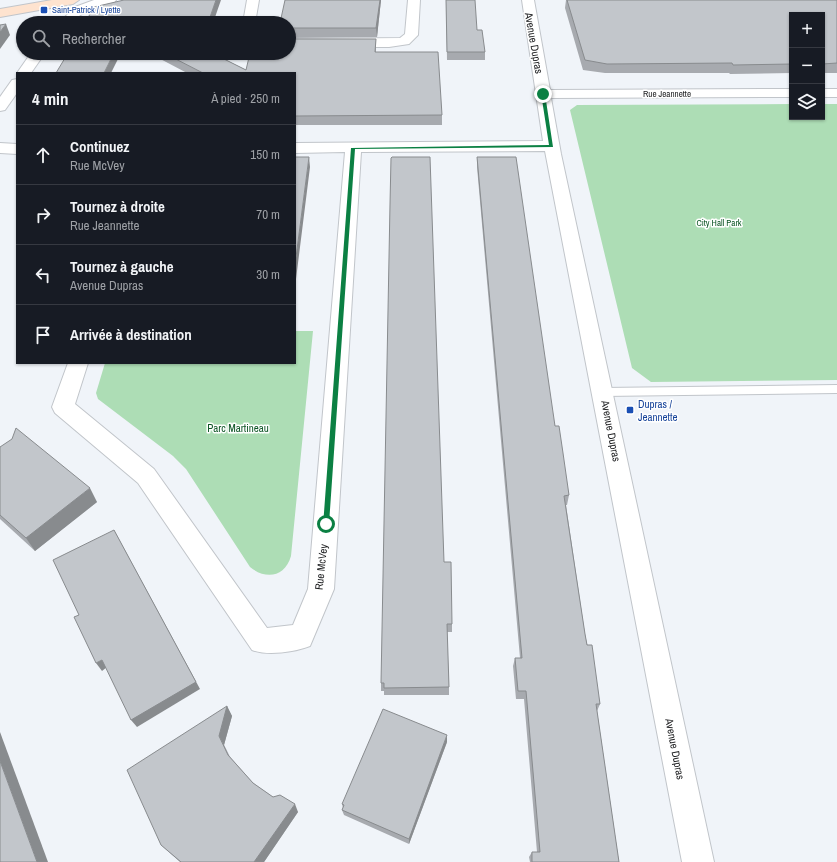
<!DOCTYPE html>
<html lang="fr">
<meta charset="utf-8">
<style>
body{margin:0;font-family:"Archivo Narrow",sans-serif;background:#20242c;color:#f1f3f6}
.controls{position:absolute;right:12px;top:12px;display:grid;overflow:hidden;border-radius:0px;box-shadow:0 1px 3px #0004}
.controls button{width:36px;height:36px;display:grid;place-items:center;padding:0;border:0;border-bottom:1px solid #363941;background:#171b24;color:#f1f3f6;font:20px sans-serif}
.stop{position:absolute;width:12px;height:12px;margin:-9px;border:3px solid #0b8043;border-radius:50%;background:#fff}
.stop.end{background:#0b8043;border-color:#fff;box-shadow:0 1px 4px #0008}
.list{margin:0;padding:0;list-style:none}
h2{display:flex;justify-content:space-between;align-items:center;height:52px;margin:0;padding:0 16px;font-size:17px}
h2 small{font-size:13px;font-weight:400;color:#9ea1a6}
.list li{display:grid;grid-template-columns:26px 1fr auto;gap:12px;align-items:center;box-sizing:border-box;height:60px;padding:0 16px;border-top:1px solid #363941}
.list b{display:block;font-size:15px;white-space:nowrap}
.list p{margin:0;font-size:13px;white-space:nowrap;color:#9ea1a6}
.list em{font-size:13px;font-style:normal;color:#9ea1a6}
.icon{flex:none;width:22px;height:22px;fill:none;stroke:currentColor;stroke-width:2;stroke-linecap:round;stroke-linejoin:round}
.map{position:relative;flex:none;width:837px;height:862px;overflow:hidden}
.search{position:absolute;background:#171b24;box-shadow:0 1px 3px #0004;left:16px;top:16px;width:280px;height:44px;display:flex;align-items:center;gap:10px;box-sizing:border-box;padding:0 14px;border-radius:22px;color:#9ea1a6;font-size:15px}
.panel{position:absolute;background:#171b24;box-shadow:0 1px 3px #0004;left:16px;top:72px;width:280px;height:292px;border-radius:0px}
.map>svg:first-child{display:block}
</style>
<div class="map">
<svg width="837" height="862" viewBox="0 0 837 862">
<rect width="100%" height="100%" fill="#f0f4f9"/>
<g fill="#adddb5">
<path d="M 792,104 L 792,117 L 822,117 L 822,104 L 837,104 L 837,380 L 651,382 L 632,368 L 570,110 L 577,105 Z"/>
<path d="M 295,331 L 313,331 L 291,556 C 285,577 266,580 250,567 L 186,469 L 173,456 L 98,399 L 96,393 L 105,363 L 295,363 Z"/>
</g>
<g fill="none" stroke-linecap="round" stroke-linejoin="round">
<g stroke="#c1c5ca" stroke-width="2">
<path id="lane" d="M 837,385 L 837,393 L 603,396 L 599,395 L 597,392 L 599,389 L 603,388 Z"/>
</g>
<g stroke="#c1c5ca" stroke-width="2">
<g id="street">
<path d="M 94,0 L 116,0 L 114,3 L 89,10 L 79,16 L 72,23 L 59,23 L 75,7 Z"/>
<path d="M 247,0 L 259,0 L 255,23 L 243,23 Z"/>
<path d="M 408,0 L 420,0 L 418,35 L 409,44 L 389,47 L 289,47 L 289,39 L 400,38 L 405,34 Z"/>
<path d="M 522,0 L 534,0 L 550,90 L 792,89 L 792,97 L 551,98 L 561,154 L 714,862 L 682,862 L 545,151 L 361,152 L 334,589 L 310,646 C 294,652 268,656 252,650 L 138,483 L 55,413 L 52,407 L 68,363 L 88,363 L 75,404 L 154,469 L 267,628 L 293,625 L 308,589 L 345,152 L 295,153 L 295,143 L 543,141 Z"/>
<path d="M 31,53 L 45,53 L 31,73 L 17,73 Z"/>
<path d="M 17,79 L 17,93 L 5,110 L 0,111 L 0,97 L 12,80 Z"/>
<rect x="822" y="89" width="15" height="8"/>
<path d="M 0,143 L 17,144 L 17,154 L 0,153 Z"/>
</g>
</g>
<g stroke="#c1c5ca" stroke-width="2">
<path id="secondary" d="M 52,0 L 79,0 L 73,4 L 0,17 L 0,9 Z"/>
</g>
<use href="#lane" fill="#fff" fill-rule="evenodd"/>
<use href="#street" fill="#fff" fill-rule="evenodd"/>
<use href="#secondary" fill="#fee3cf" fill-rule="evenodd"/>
</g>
<g fill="#a7aaaf">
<path d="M 381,0 L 377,37 L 289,38 L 289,23 Z"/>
<path d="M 446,0 L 477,30 L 485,52 L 485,60 L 447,60 Z"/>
<path d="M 566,0 L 837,0 L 837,73 L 822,73 L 822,15 L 792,15 L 792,73 L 730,74 L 729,73 L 605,73 L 583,70 L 565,8 Z"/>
<path d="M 376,39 L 376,52 L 442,115 L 442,125 L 295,125 L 295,73 L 187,73 L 149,53 L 212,53 L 246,70 L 289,53 Z"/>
<path d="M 477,157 L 555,426 L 569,495 L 567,505 L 566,505 L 585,634 L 600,704 L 597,711 L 619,862 L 530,862 L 529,857 L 532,852 L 537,852 L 524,699 L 516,699 L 513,666 L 515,658 L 520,658 L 477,167 Z"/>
<path d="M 0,447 L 97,502 L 35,551 L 0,519 Z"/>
<path d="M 444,562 L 452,624 L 452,632 L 447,632 L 449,687 L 449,695 L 384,695 L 384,691 L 381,691 L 381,683 Z"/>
<path d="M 227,706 L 232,716 L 224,745 L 230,757 L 253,783 L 273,797 L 298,812 L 264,862 L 180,862 L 161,845 Z"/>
<path d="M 447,742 L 409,844 L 344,815 L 342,810 L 343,808 L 342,804 Z"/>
</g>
<g fill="#888b8e">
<path d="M 216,0 L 221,0 L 213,23 L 208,23 Z"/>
<path d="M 380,0 L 381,0 L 377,37 L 376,28 Z"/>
<path d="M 6,24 L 10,35 L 0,49 L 0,32 Z"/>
<path d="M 114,53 L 121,53 L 111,73 L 104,73 Z"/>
<path d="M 309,157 L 310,167 L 295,287 L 295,265 Z"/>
<path d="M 90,488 L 97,502 L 35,551 L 26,538 Z"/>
<path d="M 114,530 L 200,689 L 137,727 L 131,720 Z"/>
<path d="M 102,660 L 107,667 L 102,671 L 96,663 Z"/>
<path d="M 227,706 L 232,716 L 224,745 L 234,764 L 219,736 Z"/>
<path d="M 0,732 L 48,862 L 37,862 L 0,761 Z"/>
<path d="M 447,735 L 447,742 L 409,844 L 409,839 Z"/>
<path d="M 295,804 L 298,812 L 264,862 L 254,862 Z"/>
</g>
<g fill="#c2c6cb" stroke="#888b8e">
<path d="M 124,0 L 216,0 L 208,23 L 85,23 L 94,7 Z"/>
<path d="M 285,0 L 380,0 L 376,28 L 289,28 L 289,23 L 280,23 Z"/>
<path d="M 446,0 L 475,0 L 477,30 L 482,30 L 485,52 L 447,52 Z"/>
<path d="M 567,0 L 837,0 L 837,63 L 822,64 L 822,15 L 792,15 L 792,64 L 733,65 L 732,63 L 607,64 L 585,60 Z"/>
<path d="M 6,24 L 0,32 L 0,25 Z"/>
<path d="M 289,39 L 376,39 L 375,52 L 438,52 L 442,115 L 295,116 L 295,73 L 203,73 L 164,53 L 212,53 L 246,70 L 250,53 L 289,53 Z"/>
<path d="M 68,53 L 114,53 L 104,73 L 56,73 Z"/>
<path d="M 295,157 L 309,157 L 295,265 Z"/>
<path d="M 392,157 L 430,157 L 444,562 L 451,562 L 452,624 L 447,624 L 449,687 L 384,688 L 384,683 L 381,683 L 390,204 L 391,158 Z"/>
<path d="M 477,157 L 516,157 L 555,426 L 559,426 L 563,453 L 569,495 L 564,496 L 585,634 L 587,645 L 592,645 L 600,704 L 596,704 L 619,862 L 532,862 L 532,852 L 540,852 L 526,691 L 518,691 L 515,658 L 522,658 Z"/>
<path d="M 16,428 L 90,488 L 26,538 L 0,515 L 0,447 L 12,439 Z"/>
<path d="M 114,530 L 196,682 L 131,720 L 102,660 L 96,663 L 74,617 L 79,615 L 53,560 Z"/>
<path d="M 227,706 L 219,736 L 228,755 L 253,783 L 273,797 L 280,795 L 295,804 L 254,862 L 181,862 L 161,845 L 127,770 Z"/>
<path d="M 383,709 L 447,735 L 409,839 L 342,810 L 344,805 L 342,804 Z"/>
<path d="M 0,761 L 37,862 L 0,862 Z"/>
</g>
<path fill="#0b8043" d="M 541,93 L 545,94 L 553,147 L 355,149 L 329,524 L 326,527 L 323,526 L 351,148 L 549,145 Z"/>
<g fill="#1a4fb4" stroke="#fff" stroke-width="1.5">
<rect x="40" y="6" width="8" height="8" rx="2"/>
<rect x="626" y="406" width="8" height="8" rx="2"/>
</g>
<g text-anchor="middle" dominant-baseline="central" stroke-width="3" stroke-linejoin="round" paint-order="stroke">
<g font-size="9" fill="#164399" stroke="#fff" text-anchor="start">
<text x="52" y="10">Saint-Patrick / Lyette</text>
</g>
<g font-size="9" fill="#1e1f21" stroke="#fff">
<text x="667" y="94">Rue Jeannette</text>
</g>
<g font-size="9" fill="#0e5626" stroke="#fff">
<text x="719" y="223">City Hall Park</text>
</g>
<g font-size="11" fill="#1e1f21" stroke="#fff">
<text transform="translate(534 43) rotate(80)">Avenue Dupras</text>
<text transform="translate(611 431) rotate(79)">Avenue Dupras</text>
<text transform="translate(321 567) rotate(-84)">Rue McVey</text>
<text transform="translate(675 749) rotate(79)">Avenue Dupras</text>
</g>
<g font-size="11" fill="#164399" stroke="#fff" text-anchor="start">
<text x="638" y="404">Dupras /<tspan x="638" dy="13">Jeannette</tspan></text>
</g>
<g font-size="11" fill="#0e5626" stroke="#fff">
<text x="238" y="428">Parc Martineau</text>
</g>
</g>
</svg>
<div class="controls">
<button>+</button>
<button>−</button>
<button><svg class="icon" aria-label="layers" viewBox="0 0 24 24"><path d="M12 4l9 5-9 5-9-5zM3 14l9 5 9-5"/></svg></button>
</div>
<div class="stop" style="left:326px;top:524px"></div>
<div class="stop end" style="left:543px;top:94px"></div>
<div class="search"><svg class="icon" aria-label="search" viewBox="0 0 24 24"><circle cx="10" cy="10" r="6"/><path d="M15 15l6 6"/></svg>Rechercher</div>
<section class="panel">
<h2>4 min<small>À pied · 250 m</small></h2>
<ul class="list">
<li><svg class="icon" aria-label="ahead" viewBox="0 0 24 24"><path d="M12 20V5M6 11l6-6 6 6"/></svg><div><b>Continuez</b><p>Rue McVey</p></div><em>150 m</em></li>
<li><svg class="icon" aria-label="right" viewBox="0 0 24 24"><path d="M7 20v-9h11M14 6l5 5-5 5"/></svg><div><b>Tournez à droite</b><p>Rue Jeannette</p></div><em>70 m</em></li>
<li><svg class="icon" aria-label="left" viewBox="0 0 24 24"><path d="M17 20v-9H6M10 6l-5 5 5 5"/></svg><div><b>Tournez à gauche</b><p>Avenue Dupras</p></div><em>30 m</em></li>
<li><svg class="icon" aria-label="arrive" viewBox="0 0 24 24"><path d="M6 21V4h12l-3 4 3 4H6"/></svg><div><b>Arrivée à destination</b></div></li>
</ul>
</section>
</div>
